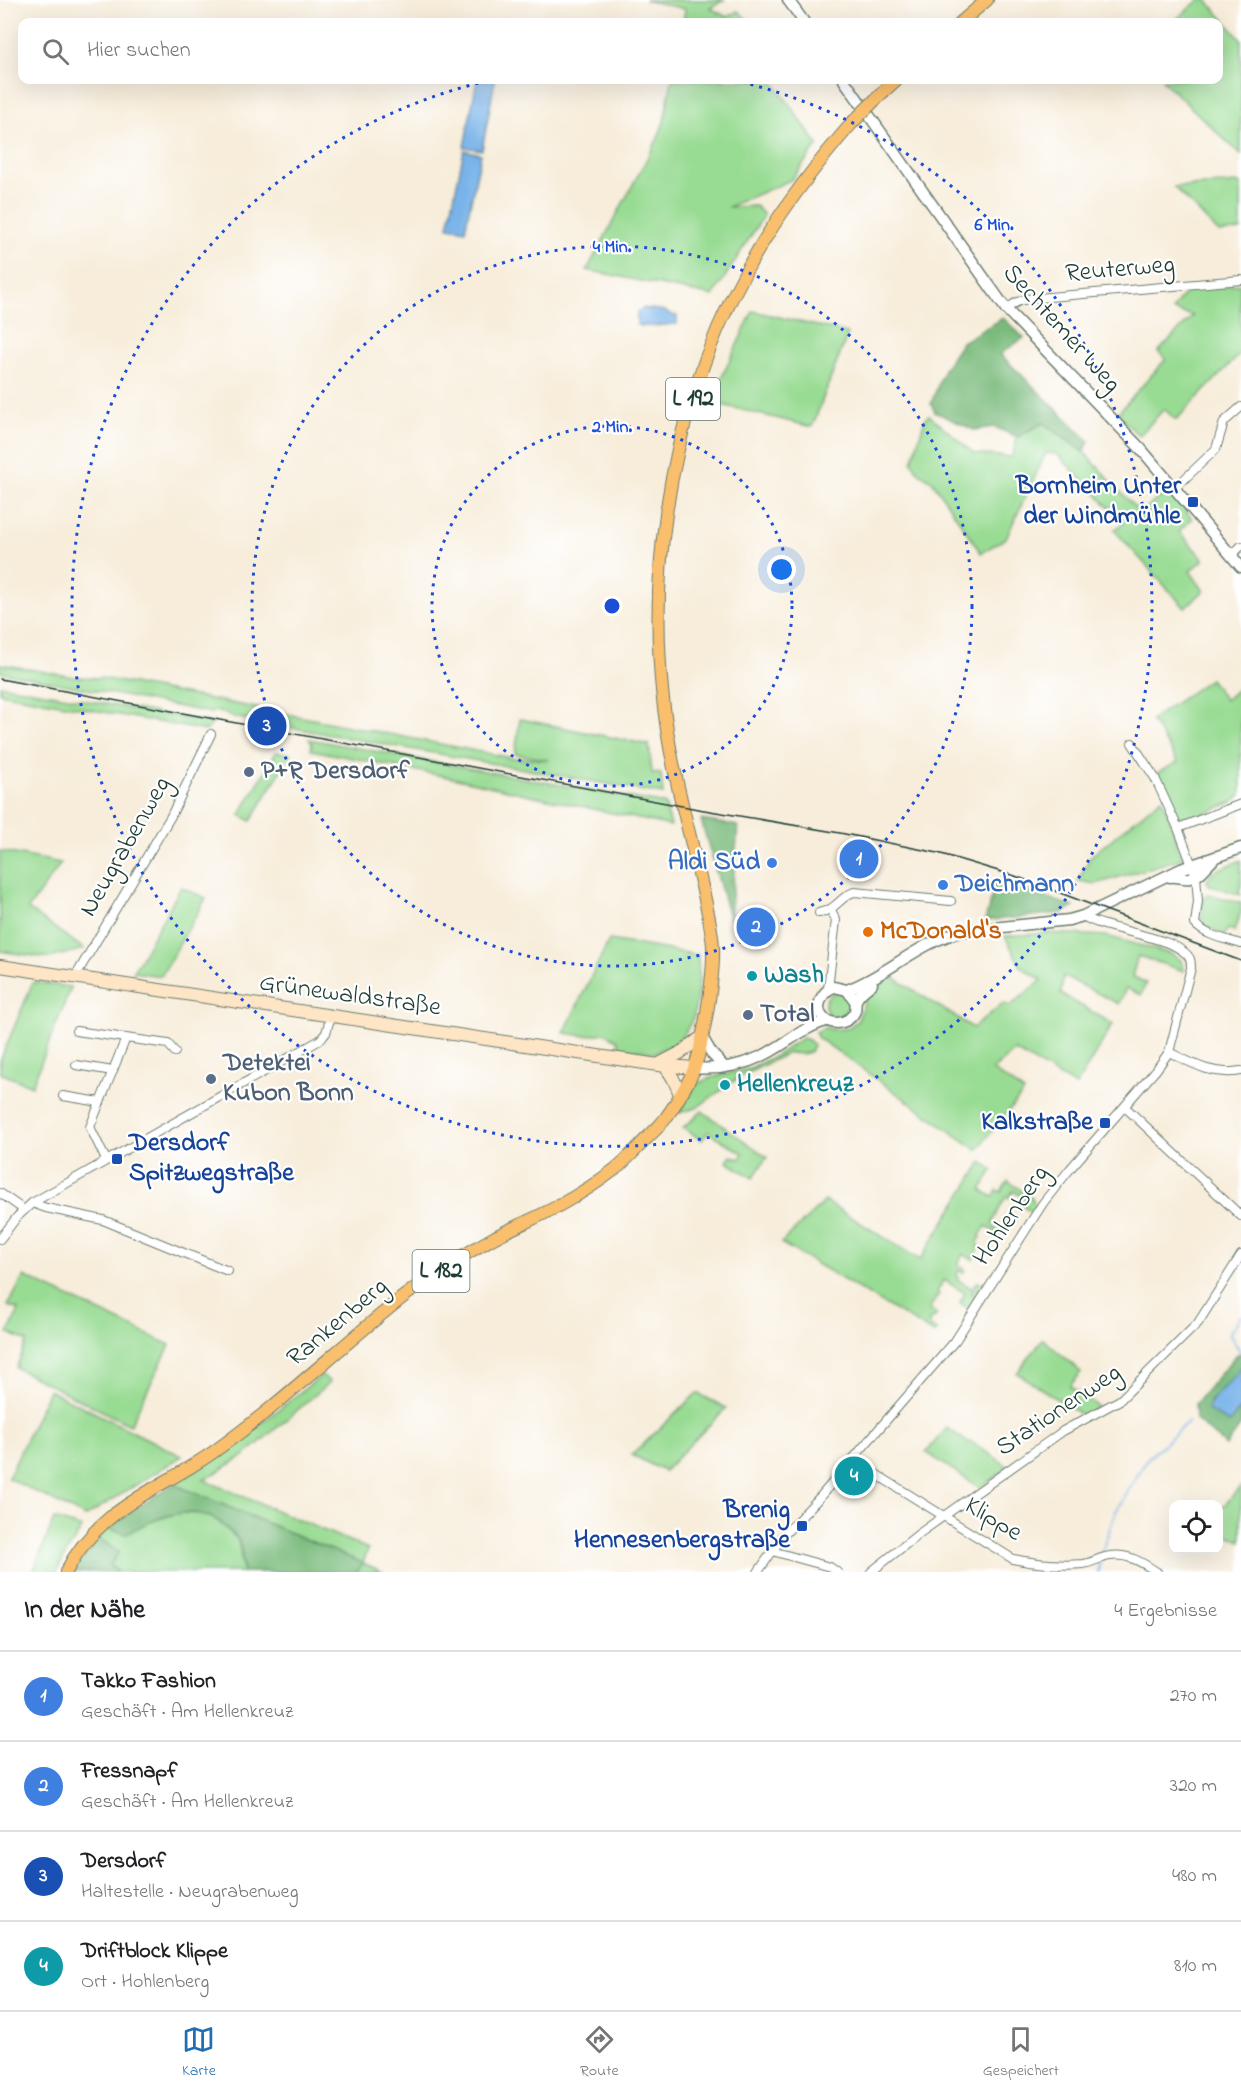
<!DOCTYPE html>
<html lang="de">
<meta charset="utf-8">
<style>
body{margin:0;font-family:"Indie Flower",sans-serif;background:#f6f6f6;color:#202124}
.controls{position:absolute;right:18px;bottom:18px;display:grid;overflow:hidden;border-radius:12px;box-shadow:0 6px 24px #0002}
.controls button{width:54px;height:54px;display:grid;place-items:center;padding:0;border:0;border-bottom:2px solid #e0e0e0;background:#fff;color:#202124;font:30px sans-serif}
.you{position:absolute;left:782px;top:570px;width:21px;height:21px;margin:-15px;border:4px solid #fff;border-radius:50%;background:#1a73e8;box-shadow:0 0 0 9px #1a73e833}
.badge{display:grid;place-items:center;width:39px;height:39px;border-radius:50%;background:#1f6fb2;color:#fff;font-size:20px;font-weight:700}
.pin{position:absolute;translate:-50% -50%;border:3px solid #fff;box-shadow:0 2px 6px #0006}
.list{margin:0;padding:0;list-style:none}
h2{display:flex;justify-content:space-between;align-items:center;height:78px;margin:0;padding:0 24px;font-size:26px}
h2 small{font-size:20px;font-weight:400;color:#757577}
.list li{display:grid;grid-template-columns:39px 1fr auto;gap:18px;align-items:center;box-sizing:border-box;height:90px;padding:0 24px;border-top:2px solid #e0e0e0}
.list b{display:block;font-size:22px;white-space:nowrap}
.list p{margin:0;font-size:20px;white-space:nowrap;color:#757577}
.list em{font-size:20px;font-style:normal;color:#757577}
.icon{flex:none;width:33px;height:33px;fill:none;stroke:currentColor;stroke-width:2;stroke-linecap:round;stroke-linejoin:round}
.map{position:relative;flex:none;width:1241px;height:1572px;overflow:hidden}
.search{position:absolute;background:#fff;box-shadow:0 6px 24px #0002;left:18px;right:18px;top:18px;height:66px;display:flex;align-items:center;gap:15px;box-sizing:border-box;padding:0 21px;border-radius:12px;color:#757577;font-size:22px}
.sheet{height:438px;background:#fff}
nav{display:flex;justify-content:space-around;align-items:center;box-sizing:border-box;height:84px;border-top:2px solid #e0e0e0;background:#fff;font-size:16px;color:#757577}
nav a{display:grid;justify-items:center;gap:3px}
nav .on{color:#1f6fb2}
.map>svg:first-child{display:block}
</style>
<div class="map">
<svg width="1241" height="1572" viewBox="0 0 1241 1572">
<rect width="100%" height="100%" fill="#fff"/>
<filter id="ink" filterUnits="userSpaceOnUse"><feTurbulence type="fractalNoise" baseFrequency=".0167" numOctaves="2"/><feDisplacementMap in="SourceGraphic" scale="12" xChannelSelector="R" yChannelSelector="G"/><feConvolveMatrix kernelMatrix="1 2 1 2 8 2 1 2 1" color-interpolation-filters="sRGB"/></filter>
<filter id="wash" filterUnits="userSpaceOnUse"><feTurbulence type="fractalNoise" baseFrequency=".008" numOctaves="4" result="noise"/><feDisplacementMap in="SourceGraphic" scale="24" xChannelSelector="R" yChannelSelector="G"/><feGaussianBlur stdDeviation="1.35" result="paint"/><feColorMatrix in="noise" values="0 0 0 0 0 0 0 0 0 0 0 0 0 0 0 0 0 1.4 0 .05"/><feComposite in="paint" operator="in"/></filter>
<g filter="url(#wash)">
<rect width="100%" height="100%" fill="#f7edda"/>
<g fill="#98db93" stroke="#5c8c64" stroke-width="1.5">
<path d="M 645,0 L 724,0 L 710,8 L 727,17 L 738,11 L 750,22 L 683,22 L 685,9 Z"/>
<path d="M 1199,0 L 1207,0 L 1241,40 L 1241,155 L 1162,80 L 1218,80 L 1218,22 L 1173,22 Z"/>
<path d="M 672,80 L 772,80 L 818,145 L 791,180 L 728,207 L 756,206 L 764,215 L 713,296 L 587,270 L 658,138 L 664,122 Z"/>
<path d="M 1239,183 L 1241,185 L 1241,230 L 1219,233 L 1174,187 Z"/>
<path d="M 1240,284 L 1241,353 L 1176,420 L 1164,409 L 1139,436 L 1117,414 L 1166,359 L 1158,352 L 1193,316 L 1172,310 L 1188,289 Z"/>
<path d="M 753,311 L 848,333 L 812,427 L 710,402 Z"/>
<path d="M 929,415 L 975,454 L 1012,457 L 1017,437 L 1043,423 L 1084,452 L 1140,513 L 1169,490 L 1192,519 L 1179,531 L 1204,560 L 1190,571 L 1204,591 L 1185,608 L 1114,530 L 1124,523 L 1057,454 L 1046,453 L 1006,538 L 981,553 L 932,481 L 919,473 L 912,462 L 925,419 Z"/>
<path d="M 0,664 L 74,677 L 102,678 L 512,758 L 550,760 L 515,754 L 520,719 L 649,745 L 652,773 L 661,774 L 663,794 L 232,717 L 228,714 L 214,711 L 211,713 L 0,672 Z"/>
<path d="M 1210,679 L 1225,700 L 1241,686 L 1241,795 L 1233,802 L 1180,823 L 1157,773 L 1178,762 L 1151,720 Z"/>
<path d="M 0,685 L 213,723 L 206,731 L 0,693 Z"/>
<path d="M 309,739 L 665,804 L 671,826 L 448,777 L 311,750 L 312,743 Z"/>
<path d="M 276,752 L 291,754 L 251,821 L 240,815 Z"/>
<path d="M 1162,798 L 1183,858 L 1096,884 L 1078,881 L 1091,856 Z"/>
<path d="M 0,851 L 61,863 L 28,909 L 84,949 L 49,958 L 0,951 Z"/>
<path d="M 1241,860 L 1241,885 L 1239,892 L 1241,895 L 1209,885 L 1207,880 L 1212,872 Z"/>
<path d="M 181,887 L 206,898 L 161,976 L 133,972 Z"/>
<path d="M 1208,894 L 1241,903 L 1241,912 L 1235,931 L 1228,929 L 1225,935 L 1203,926 L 1202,922 L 1203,897 Z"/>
<path d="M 1050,933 L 1106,936 L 1172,954 L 1182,961 L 1184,971 L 1138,956 L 1132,976 L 1146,983 L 1141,995 L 1126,988 L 1119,1004 L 1063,976 L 1061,994 L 1113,1024 L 1076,1086 L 1015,1051 L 992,1070 L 1024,1092 L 977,1150 L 817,1037 L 816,1032 L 825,1027 L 835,1030 L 848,1028 L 858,1020 L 865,999 L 891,976 L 973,1028 L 1003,1003 L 1010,1006 L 1042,980 L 1021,967 L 1005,936 Z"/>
<path d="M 609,940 L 698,955 L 699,982 L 694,1016 L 680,1042 L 654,1053 L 619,1047 L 618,1040 L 604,1033 L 586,1036 L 564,1033 Z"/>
<path d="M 33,982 L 71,987 L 32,1086 L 0,1073 L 0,1061 Z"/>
<circle cx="838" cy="1005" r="13"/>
<path d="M 802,1038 L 809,1040 L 813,1045 L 810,1052 L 804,1054 L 788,1053 L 740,1077 L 696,1108 L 679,1113 L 696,1084 L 713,1077 L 748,1069 L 775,1056 Z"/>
<path d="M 702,1111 L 767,1157 L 753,1178 L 727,1162 L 731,1156 L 740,1159 L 743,1153 L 708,1132 L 702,1140 L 683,1128 Z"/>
<path d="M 982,1162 L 993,1170 L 981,1190 L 993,1197 L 997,1190 L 1001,1192 L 1008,1181 L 1033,1199 L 1035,1207 L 1031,1212 L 1021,1205 L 1026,1199 L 1013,1191 L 1009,1198 L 1006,1196 L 992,1224 L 1002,1232 L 1000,1235 L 986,1226 L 980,1235 L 981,1237 L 977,1243 L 980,1246 L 973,1260 L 963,1254 L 958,1264 L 965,1269 L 963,1273 L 959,1270 L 957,1273 L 958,1280 L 971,1288 L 977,1282 L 984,1286 L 980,1293 L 974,1290 L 972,1293 L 977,1297 L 969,1309 L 960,1303 L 965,1293 L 944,1280 L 937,1292 L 939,1294 L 929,1309 L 937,1314 L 934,1319 L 931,1318 L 928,1323 L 931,1324 L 930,1327 L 937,1331 L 935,1334 L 781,1243 L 825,1201 L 920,1260 Z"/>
<path d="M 24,1276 L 170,1345 L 130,1425 L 16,1368 L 27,1341 L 8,1333 L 19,1310 L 8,1306 Z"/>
<path d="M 1043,1339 L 1081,1372 L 1070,1386 L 1098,1407 L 1083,1416 L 1017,1373 Z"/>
<path d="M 322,1375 L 330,1382 L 244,1456 L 204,1480 L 368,1549 L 363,1563 L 383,1572 L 357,1572 L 363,1563 L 173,1484 L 229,1449 Z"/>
<path d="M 49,1390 L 182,1456 L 85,1517 L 8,1478 Z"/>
<path d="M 697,1393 L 726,1408 L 664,1471 L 632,1455 Z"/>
<path d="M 947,1428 L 968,1442 L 970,1441 L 1009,1467 L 980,1488 L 926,1452 Z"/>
<path d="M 1241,1486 L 1241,1541 L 1219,1531 L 1218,1512 Z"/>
<path d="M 178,1513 L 201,1514 L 217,1520 L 238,1540 L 243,1572 L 119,1572 L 110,1565 L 118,1552 L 98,1538 L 108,1528 L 126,1534 L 143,1524 Z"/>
<path d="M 54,1519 L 82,1528 L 65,1555 L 57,1572 L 33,1572 Z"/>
</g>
<g fill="#7abb7d" stroke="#4c7c58" stroke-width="1.5">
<path d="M 1003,318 L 1024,338 L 1000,354 L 1089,441 L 1084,452 L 1043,423 L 1017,437 L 994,427 L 974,430 L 935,412 L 931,404 L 944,369 L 962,342 Z"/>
<path d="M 701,820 L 738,826 L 730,920 Z"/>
<path d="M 996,880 L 1074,907 L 1062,913 L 985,921 Z"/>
<path d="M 1241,1353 L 1241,1367 L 1237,1376 L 1210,1401 L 1229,1422 L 1241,1408 L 1241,1425 L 1226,1446 L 1196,1420 L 1195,1404 L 1236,1355 Z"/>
<path d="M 173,1484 L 363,1563 L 357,1572 L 243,1572 C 242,1563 243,1548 238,1540 C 236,1535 229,1531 225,1527 C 196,1500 156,1517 126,1534 L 108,1528 Z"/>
<path d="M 98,1538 L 119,1552 L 110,1565 L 119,1572 L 74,1572 Z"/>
</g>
<g fill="#79b3e9" stroke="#4c788e" stroke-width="1.5">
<path d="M 477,80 L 495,80 L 482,150 L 464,147 Z"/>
<path d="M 464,150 L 481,154 L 465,230 L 448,227 Z"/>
<path d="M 644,308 C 651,311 657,308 664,311 C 669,313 671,315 677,316 L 677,324 C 663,324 650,329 637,325 L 637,312 Z"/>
<path d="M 1241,1367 L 1241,1408 L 1229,1423 L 1208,1410 C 1212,1392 1233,1383 1241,1367 Z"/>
</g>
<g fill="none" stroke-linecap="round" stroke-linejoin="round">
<g stroke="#79b3e9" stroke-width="2">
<path d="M 1240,1351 L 1229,1334 L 1241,1316"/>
<path d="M 1101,1554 L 1116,1511 L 1147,1459 L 1189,1421"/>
<path d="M 1098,1572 L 1100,1560"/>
</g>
</g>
</g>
<g filter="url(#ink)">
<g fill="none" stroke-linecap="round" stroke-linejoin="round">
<g stroke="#6b7b6e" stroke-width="10">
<g id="minor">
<path d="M 1006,309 L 1017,302 L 1027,299 L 1241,280"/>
<path d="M 1174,489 L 1216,449 L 1224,422 L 1241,407"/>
<path d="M 1231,556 L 1241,546"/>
<path d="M 1132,743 L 1155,778 L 1178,828 L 1196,876 L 1198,901 L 1195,924 C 1206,936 1226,939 1241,944"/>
<path d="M 1178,828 L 1241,804"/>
<path d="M 819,913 C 838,909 839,897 854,892 L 951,901"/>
<path d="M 75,977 L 171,816 L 211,734"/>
<path d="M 828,989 L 836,920 L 831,910"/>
<path d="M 76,1031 L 168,1044 L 175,1052"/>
<path d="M 1169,1052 C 1193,1064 1213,1076 1241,1071"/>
<path d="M 76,1065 L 113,1071"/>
<path d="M 63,1096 L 100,1102"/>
<path d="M 1125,1107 L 1241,1216"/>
<path d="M 106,1160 L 90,1127 L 126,1038"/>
<path d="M 0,1193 L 24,1210"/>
<path d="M 32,1203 L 46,1208 L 103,1220 L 228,1271"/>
<path d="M 0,1239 L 17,1217 L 32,1203 L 320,1040 L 326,1033 L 331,1015"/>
<path d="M 853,1460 L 1013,1559 C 1037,1564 1059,1566 1083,1564 C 1092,1563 1100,1557 1110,1556 C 1128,1553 1143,1563 1157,1572"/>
<path d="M 772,1551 L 830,1567 L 837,1572"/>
<path d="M 758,1572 L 783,1536 L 819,1498 L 955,1341 L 1043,1203 L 1070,1169 L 1156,1070 L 1169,1052 L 1191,968 C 1191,965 1191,962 1190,959 C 1179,936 1104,931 1083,916"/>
<path d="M 871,1572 L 920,1533 L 1063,1431 L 1120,1400 L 1198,1323 L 1241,1255"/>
</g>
</g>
<g stroke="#6b7b6e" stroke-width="13">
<g id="tertiary">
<path d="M 788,0 L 804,22"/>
<path d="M 844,80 L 1006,309 L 1141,449 L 1241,567"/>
<path d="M 1170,877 C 1177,876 1183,879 1190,878 C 1200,877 1206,866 1213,860"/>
<path d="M 847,990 C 890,974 917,942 964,931 L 1069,920 L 1083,916 L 1181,869 L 1241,848"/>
<path d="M 855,1001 L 847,990 L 834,987 C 818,992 812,1017 831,1022 C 841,1025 851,1020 855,1011 C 856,1007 855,1004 856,1001 C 858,994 867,988 872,984"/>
<path d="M 702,1037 L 712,1054 L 724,1067"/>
<path d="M 694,1068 C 717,1070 741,1066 762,1056 C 785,1045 803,1027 827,1021"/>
</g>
</g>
<g stroke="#6b7b6e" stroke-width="14">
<g id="secondary">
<path d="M 0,966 L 658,1065 L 694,1068"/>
<path d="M 659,1064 L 680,1053 L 702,1037"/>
<path d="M 665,1066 L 673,1078 L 680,1094"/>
</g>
</g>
<g stroke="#6b7b6e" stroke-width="14">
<g id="primary">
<path d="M 961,22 L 987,0"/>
<path d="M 884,91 L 896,80"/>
<path d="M 66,1572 C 98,1508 157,1491 212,1453 C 279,1406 338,1348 403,1297 C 432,1275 463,1255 495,1237 C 516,1226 539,1217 560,1205 C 578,1195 597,1183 614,1170 C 626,1161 636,1149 646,1139 C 653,1132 660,1126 665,1119 C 674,1107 682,1093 689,1080 C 699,1061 702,1039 706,1018 C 710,995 714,970 713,946 C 711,922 705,898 699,874 C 691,839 681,803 674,768 C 639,601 664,421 746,271 C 775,218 812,169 852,123"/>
</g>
</g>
<use href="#minor" stroke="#fff" stroke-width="8"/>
<use href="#tertiary" stroke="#fff" stroke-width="10"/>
<use href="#secondary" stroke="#fde5c5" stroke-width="12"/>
<use href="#primary" stroke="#f9bf6d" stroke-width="12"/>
<path stroke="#1f3d34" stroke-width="1.5" d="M 0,679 L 698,809 L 840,833 L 938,853 L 1015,876 L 1241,961"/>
<g stroke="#6b7b6e" stroke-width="14" stroke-linecap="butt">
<path id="primary-bridge" d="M 852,123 L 884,91"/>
</g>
<use href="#primary-bridge" stroke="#f9bf6d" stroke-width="12"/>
</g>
</g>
<g fill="none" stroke="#1d4ed8" stroke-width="3" stroke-dasharray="3 6">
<circle cx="612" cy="606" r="180"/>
<circle cx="612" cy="606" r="360"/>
<path d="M733 80A540 540 0 1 1 491 80"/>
</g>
<g fill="#1a4fb4" stroke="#fff" stroke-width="2">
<rect x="1187" y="496" width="12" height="12" rx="3"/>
<rect x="1099" y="1117" width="12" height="12" rx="3"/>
<rect x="111" y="1153" width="12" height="12" rx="3"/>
<rect x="796" y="1520" width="12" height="12" rx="3"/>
</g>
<g fill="#5c6f8a" stroke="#fff" stroke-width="2">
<circle cx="249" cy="772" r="6"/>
<circle cx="748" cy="1015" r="6"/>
<circle cx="211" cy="1079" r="6"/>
</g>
<g fill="#3f7fe0" stroke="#fff" stroke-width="2">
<circle cx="772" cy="863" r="6"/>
<circle cx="943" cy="885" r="6"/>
</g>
<circle fill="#e8710a" stroke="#fff" stroke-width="2" cx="868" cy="932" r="6"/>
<g fill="#0f9aa8" stroke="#fff" stroke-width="2">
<circle cx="752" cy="976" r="6"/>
<circle cx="725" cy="1085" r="6"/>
</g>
<g text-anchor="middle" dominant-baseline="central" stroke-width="4.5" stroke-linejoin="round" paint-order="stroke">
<g fill="#fff" stroke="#627771" stroke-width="1.5">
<rect x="666" y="378" width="54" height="42" rx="4.5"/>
<rect x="412.5" y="1250" width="57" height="42" rx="4.5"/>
</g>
<g font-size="24" font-weight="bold" fill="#1f3d34">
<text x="693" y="399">L 192</text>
<text x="441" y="1271">L 182</text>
</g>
<g font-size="26" fill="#1f3d34" stroke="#fff">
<text transform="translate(1120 270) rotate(-5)">Reuterweg</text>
<text transform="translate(1061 329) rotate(48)">Sechtemer Weg</text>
<text transform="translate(126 847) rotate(-60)">Neugrabenweg</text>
<text transform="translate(350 996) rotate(8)">Grünewaldstraße</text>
<text transform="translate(1012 1216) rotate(-56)">Hohlenberg</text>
<text transform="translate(338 1323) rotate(-40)">Rankenberg</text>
<text transform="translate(1059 1411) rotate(-34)">Stationenweg</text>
<text transform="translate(993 1520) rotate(31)">Klippe</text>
</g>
<g font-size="26" font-weight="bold" fill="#164399" stroke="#fff" text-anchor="end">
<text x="1181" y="487">Bornheim Unter<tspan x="1181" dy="30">der Windmühle</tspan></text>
<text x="1093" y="1123">Kalkstraße</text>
<text x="129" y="1144" text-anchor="start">Dersdorf<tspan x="129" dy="30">Spitzwegstraße</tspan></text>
<text x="790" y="1511">Brenig<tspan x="790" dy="30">Hennesenbergstraße</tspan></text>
</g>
<g font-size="26" font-weight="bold" fill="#4e5e75" stroke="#fff" text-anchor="start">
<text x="261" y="772">P+R Dersdorf</text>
<text x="760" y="1015">Total</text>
<text x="223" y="1064">Detektei<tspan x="223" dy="30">Kubon Bonn</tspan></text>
</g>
<g font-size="26" font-weight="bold" fill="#366cbe" stroke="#fff" text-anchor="end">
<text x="760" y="863">Aldi Süd</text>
<text x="955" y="885" text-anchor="start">Deichmann</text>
</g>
<g font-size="26" font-weight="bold" fill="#c56008" stroke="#fff" text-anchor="start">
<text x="880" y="932">McDonald's</text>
</g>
<g font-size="26" font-weight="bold" fill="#0d838f" stroke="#fff" text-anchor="start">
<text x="764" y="976">Wash</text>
<text x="737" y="1085">Hellenkreuz</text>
</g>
</g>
<circle cx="612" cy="606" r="9" fill="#1d4ed8" stroke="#fff" stroke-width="3"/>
<g font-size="18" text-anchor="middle" font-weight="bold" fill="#1d4ed8" stroke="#fff" stroke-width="4.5" stroke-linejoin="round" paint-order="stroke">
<text x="994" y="230">6 Min.</text>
<text x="612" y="252">4 Min.</text>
<text x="612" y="432">2 Min.</text>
</g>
</svg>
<div class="controls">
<button><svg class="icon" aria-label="locate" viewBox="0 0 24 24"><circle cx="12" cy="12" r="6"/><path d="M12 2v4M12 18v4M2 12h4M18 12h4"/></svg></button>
</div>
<div class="you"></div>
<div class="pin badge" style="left:859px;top:859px;background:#3f7fe0">1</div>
<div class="pin badge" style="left:756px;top:927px;background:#3f7fe0">2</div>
<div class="pin badge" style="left:267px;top:726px;background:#1a4fb4">3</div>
<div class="pin badge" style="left:854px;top:1476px;background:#0f9aa8">4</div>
<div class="search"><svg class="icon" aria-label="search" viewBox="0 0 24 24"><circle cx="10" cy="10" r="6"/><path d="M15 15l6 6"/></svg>Hier suchen</div>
</div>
<section class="sheet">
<h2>In der Nähe<small>4 Ergebnisse</small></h2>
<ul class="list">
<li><span class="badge" style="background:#3f7fe0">1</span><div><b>Takko Fashion</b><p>Geschäft · Am Hellenkreuz</p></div><em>270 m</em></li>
<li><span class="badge" style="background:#3f7fe0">2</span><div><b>Fressnapf</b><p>Geschäft · Am Hellenkreuz</p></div><em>320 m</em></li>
<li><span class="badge" style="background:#1a4fb4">3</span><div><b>Dersdorf</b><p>Haltestelle · Neugrabenweg</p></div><em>480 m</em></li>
<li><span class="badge" style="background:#0f9aa8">4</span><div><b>Driftblock Klippe</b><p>Ort · Hohlenberg</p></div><em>810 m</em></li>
</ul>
</section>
<nav>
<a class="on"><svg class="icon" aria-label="map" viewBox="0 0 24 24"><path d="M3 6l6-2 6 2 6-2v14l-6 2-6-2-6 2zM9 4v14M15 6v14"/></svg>Karte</a>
<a><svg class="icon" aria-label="directions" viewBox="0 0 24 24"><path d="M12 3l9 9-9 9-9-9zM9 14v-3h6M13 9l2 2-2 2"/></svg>Route</a>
<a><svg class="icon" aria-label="saved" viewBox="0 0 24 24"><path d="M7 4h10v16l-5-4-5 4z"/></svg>Gespeichert</a>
</nav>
